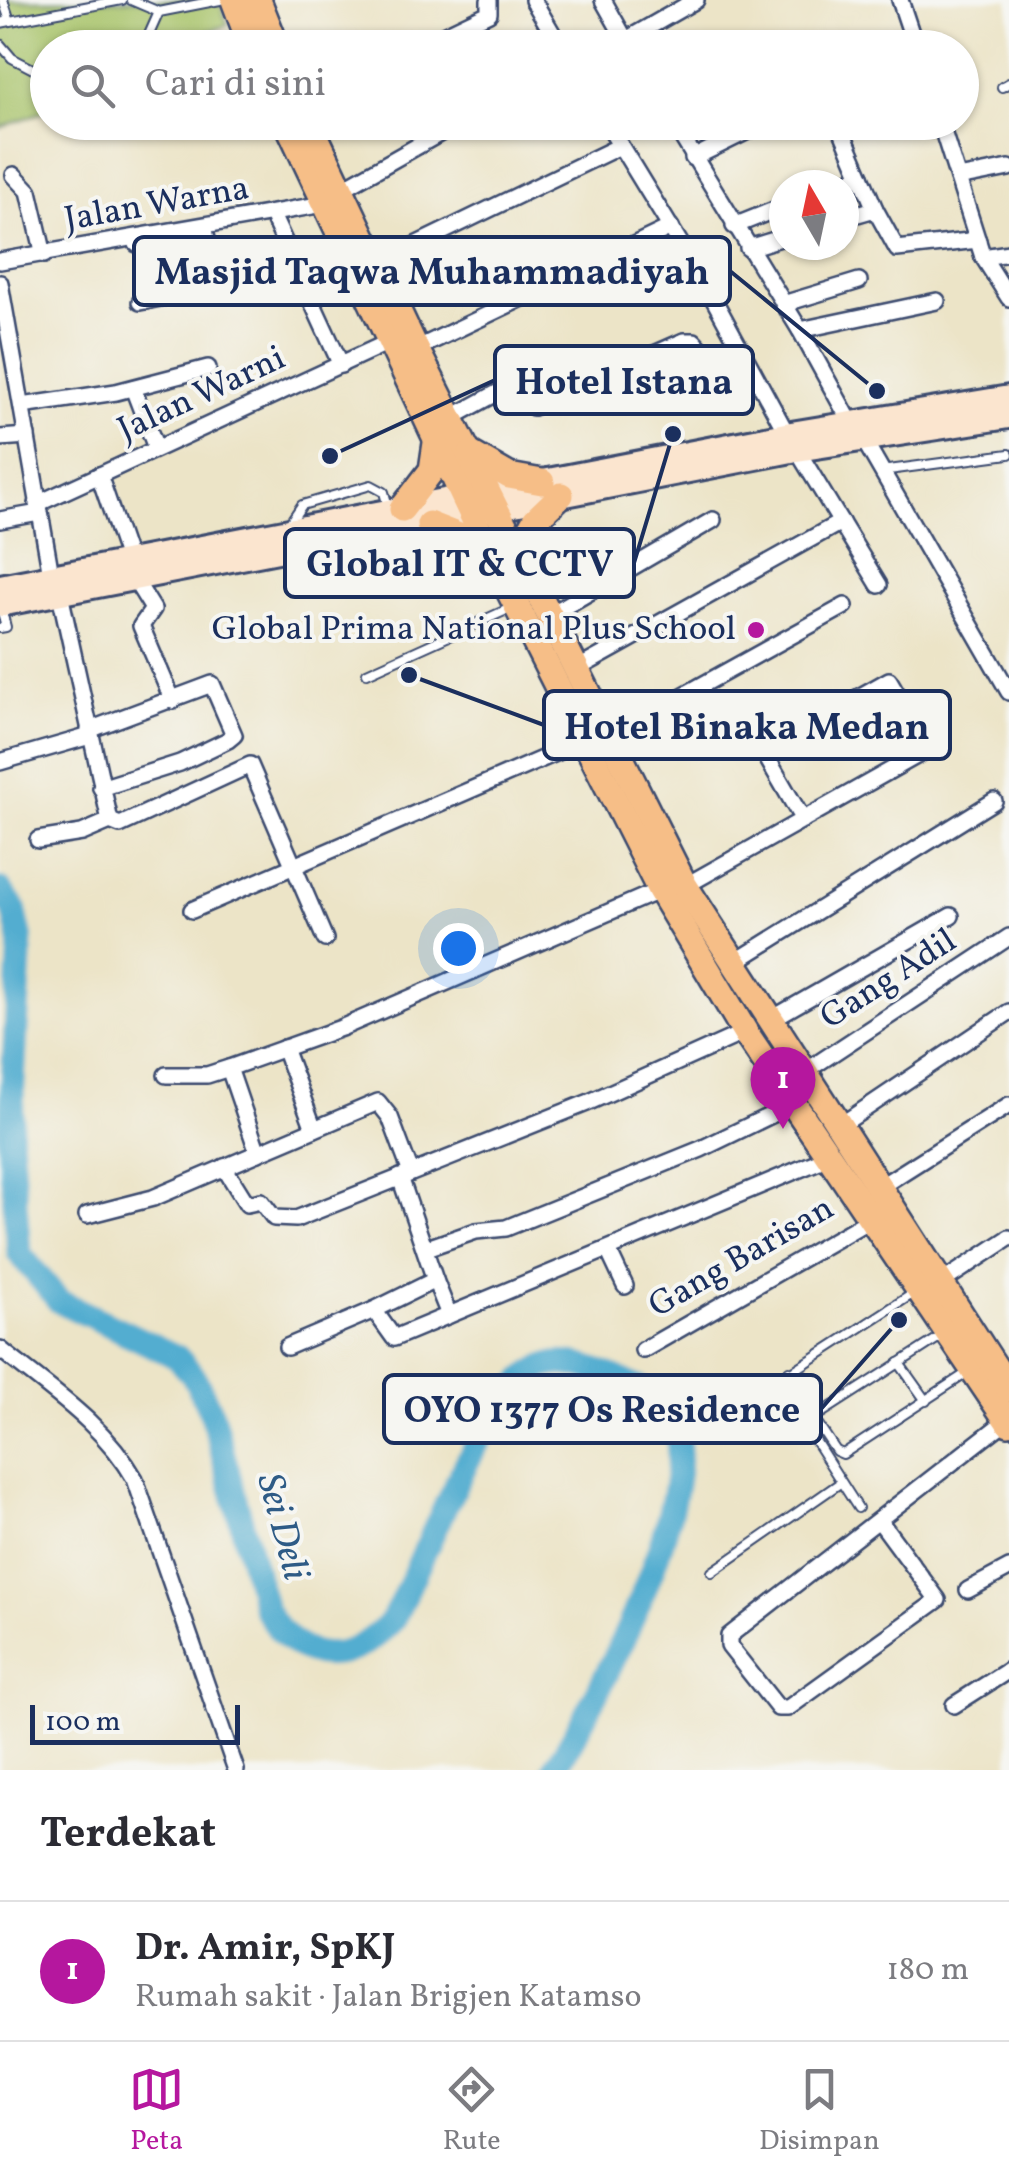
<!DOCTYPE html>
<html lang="id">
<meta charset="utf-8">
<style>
body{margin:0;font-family:Vollkorn,serif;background:#f7f7f7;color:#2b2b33}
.compass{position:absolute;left:769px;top:170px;width:90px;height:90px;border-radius:50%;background:#fff;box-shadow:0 2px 8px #0004;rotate:351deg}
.scale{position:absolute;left:30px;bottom:25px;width:210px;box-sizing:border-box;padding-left:10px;border:5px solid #1b2f5e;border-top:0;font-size:28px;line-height:35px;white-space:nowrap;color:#1b2f5e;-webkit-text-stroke:8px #f6f6f2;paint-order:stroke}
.you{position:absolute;left:458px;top:948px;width:35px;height:35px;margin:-25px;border:8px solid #fff;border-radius:50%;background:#1a73e8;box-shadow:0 0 0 15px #1a73e833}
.badge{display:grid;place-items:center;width:65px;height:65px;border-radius:50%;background:#b5179e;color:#fff;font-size:32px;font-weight:700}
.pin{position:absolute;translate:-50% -82px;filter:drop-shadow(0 2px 5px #0008)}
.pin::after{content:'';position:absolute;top:52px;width:35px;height:30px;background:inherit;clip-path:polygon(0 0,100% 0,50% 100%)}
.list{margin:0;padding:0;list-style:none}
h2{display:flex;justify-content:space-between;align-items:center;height:130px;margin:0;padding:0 40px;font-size:42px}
h2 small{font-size:32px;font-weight:400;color:#7c7c81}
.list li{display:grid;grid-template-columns:65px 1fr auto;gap:30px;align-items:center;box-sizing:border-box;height:140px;padding:0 40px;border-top:2px solid #e1e1e2}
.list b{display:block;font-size:38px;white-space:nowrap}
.list p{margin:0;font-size:32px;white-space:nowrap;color:#7c7c81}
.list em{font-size:32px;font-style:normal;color:#7c7c81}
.icon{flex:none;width:55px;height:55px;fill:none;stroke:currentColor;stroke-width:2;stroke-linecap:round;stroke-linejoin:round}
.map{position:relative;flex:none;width:1009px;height:1770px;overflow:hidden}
.search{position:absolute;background:#fff;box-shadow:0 2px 8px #0004;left:30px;right:30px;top:30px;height:110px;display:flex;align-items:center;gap:25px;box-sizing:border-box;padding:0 35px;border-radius:55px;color:#7c7c81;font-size:38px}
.sheet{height:270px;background:#fff}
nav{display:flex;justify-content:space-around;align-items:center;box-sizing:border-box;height:140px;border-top:2px solid #e1e1e2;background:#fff;font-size:28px;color:#7c7c81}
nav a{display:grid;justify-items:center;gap:5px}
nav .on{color:#b5179e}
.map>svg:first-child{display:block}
</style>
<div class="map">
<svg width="1009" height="1770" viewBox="0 0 1009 1770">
<rect width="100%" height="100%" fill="#f6f6f2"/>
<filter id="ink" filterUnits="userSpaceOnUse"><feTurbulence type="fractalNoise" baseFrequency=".01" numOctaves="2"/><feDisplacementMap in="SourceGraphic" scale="20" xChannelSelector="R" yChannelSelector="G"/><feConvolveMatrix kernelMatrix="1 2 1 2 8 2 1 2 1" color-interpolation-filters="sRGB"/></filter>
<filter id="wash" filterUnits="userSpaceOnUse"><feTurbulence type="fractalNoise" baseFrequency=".0048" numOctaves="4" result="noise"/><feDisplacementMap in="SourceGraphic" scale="40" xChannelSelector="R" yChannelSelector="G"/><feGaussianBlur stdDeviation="2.25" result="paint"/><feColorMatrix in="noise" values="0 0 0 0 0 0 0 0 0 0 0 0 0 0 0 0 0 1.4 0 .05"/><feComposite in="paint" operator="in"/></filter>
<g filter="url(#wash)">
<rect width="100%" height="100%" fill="#ece4c7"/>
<path fill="#a7c369" stroke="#617964" stroke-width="2.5" d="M 0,0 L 219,0 L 228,25 L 163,47 L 48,48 L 47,110 L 0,128 Z"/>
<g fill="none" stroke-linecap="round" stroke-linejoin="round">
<path stroke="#52add0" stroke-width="25" d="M 0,890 L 14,909 L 21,940 L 10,1138 L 19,1253 L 59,1301 L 177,1357 L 193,1375 L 212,1414 L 265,1609 C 299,1668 349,1668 393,1619 C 427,1554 475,1417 531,1374 C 558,1353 589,1368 617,1379 C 635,1387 665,1395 673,1415 C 705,1496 597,1700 554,1770"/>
</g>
</g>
<g filter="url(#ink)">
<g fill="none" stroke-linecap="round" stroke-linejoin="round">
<g stroke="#3a4a6e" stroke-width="12">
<g id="lane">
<path d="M 3,0 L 10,21"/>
<path d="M 131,0 L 159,12 L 220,0"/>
<path d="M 0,23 L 122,0"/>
<path d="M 0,44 L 12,58 L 48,77"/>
<path d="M 143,48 L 159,12"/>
<path d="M 1002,87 L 1009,83"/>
<path d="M 881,471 L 1009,454"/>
<path d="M 289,524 L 302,505 L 371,485 L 384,492 L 388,507"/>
<path d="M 0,628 L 6,627 L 1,608"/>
<path d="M 367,673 L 513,607"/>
<path d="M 943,1335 L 817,1416 L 816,1421 L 836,1451 L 843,1454 L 970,1371"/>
<path d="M 899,1363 L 926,1401"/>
<path d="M 789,1371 L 817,1416"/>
<path d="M 858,1508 L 782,1389 L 781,1379 L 914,1293"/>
<path d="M 712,1572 L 840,1483"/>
</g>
</g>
<g stroke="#3a4a6e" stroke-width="20">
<g id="street">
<path d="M 533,0 L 561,48"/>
<path d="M 603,0 L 630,48"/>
<path d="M 900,0 L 916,48"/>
<path d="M 626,40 L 696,0"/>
<path d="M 416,48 L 489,13 L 489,0"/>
<path d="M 606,122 L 707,287 L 787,434"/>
<path d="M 673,122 L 800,330 L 851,423"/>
<path d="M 838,122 L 875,209"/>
<path d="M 940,122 L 983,257 L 1009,298"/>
<path d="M 70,123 L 74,122"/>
<path d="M 693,158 L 766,122"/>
<path d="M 14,175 L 29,191 L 44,255"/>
<path d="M 958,178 L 1009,168"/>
<path d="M 837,185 L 861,176"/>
<path d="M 340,190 L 460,122"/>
<path d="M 272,215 L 341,365"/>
<path d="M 844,218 L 875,209 L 897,249 L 978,240"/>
<path d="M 204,226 L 218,287 L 293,265"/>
<path d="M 734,226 L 784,206"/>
<path d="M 136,238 L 137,244 L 147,248 L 153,298 L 147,301"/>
<path d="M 748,248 L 784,237"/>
<path d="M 983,257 L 1009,253"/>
<path d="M 0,261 L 324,204"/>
<path d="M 376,264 L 620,146"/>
<path d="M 0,283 L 51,575"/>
<path d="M 140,302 L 218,287"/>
<path d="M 783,304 L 859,281"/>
<path d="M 800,330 L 937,301"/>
<path d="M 416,349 L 671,227"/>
<path d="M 133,388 L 156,448"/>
<path d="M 22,406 L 116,392 L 208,368"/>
<path d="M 451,418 L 508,387 L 533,407 L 684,341 L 694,341 L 706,354"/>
<path d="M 0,438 L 27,436"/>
<path d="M 864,440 L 1009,692"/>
<path d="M 797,450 L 879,585"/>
<path d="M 99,475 L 129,562"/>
<path d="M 37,504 L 391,341"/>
<path d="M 0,520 L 39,513"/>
<path d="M 135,580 L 153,609 L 141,626 L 173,701"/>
<path d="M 60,594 L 110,821"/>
<path d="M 550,615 L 713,520"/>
<path d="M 577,669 L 841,522"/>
<path d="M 89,730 L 212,684 L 234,735 L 228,740 L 180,763 L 101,788"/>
<path d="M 610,736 L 845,606"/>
<path d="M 0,762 L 90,736"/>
<path d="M 110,821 L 120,825 L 250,765 L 325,939"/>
<path d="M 38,840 L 82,833 L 110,821"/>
<path d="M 685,886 L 925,751 L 928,746 L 889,680 L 763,751 L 803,820"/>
<path d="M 192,910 L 586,740"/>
<path d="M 732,964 L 994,801"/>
<path d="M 770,1020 L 951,916"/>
<path d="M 284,1048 L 314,1129"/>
<path d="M 803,1073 L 1009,937"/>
<path d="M 166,1075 L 207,1075 L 229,1068"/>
<path d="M 838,1127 L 1009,1012"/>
<path d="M 258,1153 L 378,1102 L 390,1117 L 411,1173"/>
<path d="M 224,1167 L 247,1204 L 261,1201 L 274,1218 L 296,1219 L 587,1103 L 745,1032"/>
<path d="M 400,1177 L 435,1280"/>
<path d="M 875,1190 L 1009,1105"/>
<path d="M 87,1215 L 153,1198 L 258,1153 L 229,1068 L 341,1028 L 660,890"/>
<path d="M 427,1248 L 476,1231 L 506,1228 L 701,1149 L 796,1103"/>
<path d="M 609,1252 L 625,1286"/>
<path d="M 939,1284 L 1009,1238"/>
<path d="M 374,1310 L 435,1280 L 449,1315"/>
<path d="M 287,1347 L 374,1310 L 394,1338 L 831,1156"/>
<path d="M 0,1349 C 49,1389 104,1424 135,1479 L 236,1770"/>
<path d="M 643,1350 L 871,1219"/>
<path d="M 879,1520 L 938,1600 L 788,1708 L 778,1708 L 729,1646 L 729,1636 L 734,1632 L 1007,1420"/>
<path d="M 968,1590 L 1009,1568"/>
<path d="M 954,1705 L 1009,1670"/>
</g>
</g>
<g stroke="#3a4a6e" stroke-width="28">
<g id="secondary">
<path d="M 0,586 L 791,433 L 1009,397"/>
<path d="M 0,605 L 797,450 L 1009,417"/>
</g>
</g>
<g stroke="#3a4a6e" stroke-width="30">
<g id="primary">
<path d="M 234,0 L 252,48"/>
<path d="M 258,0 L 277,48"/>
<path d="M 287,122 L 487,547 L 660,890 L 745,1032 L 1009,1423"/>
<path d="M 309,122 L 416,349 L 685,886 L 1009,1389"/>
<path d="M 471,454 L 509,476 L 542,482"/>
<path d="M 402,509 L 432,470 L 437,436"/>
<path d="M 429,524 L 487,547"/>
<path d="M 518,551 L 535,520 L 561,495"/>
</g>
</g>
<use href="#lane" stroke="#fff" stroke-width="8"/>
<use href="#street" stroke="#fff" stroke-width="15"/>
<use href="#secondary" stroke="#fbe5cf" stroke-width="22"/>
<use href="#primary" stroke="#f6be87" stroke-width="25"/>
</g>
</g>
<circle fill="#b5179e" stroke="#f6f6f2" stroke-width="4" cx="756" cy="630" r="10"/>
<g text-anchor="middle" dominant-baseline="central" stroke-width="8" stroke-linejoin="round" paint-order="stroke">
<g font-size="35" fill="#1b2f5e" stroke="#f6f6f2">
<text transform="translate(157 205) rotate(-10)">Jalan Warna</text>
<text transform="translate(202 395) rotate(-25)">Jalan Warni</text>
<text transform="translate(889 980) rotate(-33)">Gang Adil</text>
<text transform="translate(742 1258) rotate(-30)">Gang Barisan</text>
</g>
<g font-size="35" fill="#1b2f5e" stroke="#f6f6f2" text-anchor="end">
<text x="736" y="630">Global Prima National Plus School</text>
</g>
<g font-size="38" font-style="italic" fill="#2e5b86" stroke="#f6f6f2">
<text transform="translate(281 1527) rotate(75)">Sei Deli</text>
</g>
</g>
<path fill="none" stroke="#1b2f5e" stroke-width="4" d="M877 391L730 271M330 456L495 380M673 434L634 563M409 675L544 725M899 1320L821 1409"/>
<g fill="#1b2f5e" stroke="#f6f6f2" stroke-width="4">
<circle cx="877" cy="391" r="10"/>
<circle cx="330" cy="456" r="10"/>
<circle cx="673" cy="434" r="10"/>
<circle cx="409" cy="675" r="10"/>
<circle cx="899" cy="1320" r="10"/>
</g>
<g fill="#f6f6f2" stroke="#1b2f5e" stroke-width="4">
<rect x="134" y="237" width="596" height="68" rx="10"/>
<rect x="495" y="346" width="258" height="68" rx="10"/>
<rect x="285" y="529" width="349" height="68" rx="10"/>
<rect x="544" y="691" width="406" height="68" rx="10"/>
<rect x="384" y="1375" width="437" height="68" rx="10"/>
</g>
<g font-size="38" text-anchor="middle" font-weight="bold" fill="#1b2f5e">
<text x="432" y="284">Masjid Taqwa Muhammadiyah</text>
<text x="624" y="394">Hotel Istana</text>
<text x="460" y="576">Global IT &amp; CCTV</text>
<text x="747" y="739">Hotel Binaka Medan</text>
<text x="602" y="1422">OYO 1377 Os Residence</text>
</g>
</svg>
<svg class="compass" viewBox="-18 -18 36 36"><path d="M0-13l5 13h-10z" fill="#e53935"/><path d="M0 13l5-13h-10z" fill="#7c7c81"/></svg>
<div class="scale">100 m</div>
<div class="you"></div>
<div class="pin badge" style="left:783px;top:1129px">1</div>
<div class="search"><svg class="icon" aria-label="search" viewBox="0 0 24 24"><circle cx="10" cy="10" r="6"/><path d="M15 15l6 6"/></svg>Cari di sini</div>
</div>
<section class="sheet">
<h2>Terdekat<small></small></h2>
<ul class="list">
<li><span class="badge">1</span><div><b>Dr. Amir, SpKJ</b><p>Rumah sakit · Jalan Brigjen Katamso</p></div><em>180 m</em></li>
</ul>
</section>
<nav>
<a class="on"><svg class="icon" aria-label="map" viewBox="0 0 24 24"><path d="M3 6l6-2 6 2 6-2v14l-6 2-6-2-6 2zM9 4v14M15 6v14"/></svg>Peta</a>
<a><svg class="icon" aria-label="directions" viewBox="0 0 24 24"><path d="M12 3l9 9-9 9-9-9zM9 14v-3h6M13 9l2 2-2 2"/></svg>Rute</a>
<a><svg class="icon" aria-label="saved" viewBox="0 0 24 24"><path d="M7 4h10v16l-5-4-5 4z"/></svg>Disimpan</a>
</nav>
